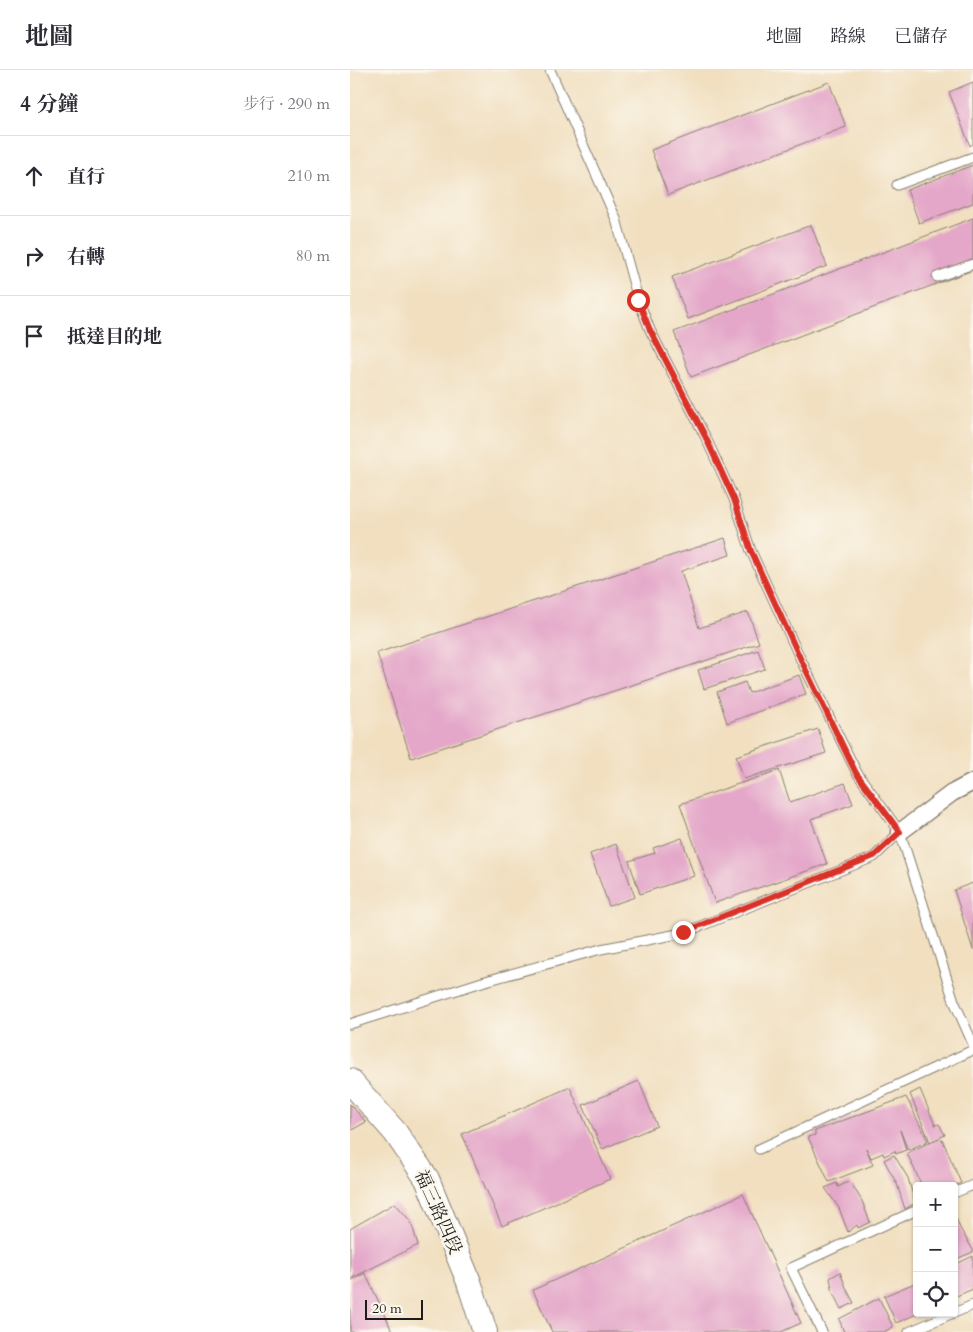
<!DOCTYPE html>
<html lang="zh-TW">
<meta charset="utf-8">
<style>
body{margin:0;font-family:Cardo,"Noto Serif TC",serif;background:#f2f2f3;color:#2b2b33}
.controls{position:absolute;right:15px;bottom:15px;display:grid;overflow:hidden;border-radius:5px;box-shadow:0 1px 4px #0004}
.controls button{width:45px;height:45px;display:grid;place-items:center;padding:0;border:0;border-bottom:1px solid #e1e1e2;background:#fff;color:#2b2b33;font:25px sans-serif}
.scale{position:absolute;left:15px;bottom:12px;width:58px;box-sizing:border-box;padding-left:5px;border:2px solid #1c1c1c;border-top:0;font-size:14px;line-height:18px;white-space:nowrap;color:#1c1c1c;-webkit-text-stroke:4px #fbf7ec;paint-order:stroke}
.stop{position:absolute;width:15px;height:15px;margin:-11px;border:4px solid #d93025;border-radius:50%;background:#fff}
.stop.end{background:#d93025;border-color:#fff;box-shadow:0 1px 5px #0008}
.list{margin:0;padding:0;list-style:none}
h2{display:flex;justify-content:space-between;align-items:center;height:65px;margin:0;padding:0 20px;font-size:21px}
h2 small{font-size:16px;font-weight:400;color:#7c7c81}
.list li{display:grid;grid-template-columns:32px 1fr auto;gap:15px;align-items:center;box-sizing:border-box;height:80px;padding:0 20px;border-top:1px solid #e1e1e2}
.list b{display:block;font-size:19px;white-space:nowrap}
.list em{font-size:16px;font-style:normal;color:#7c7c81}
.icon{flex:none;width:28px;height:28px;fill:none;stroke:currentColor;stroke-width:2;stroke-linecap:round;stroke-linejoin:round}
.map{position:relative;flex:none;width:623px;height:1262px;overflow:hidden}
header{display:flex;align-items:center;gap:30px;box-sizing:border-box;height:70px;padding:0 25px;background:#fff;border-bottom:1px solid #e1e1e2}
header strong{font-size:24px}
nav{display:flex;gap:28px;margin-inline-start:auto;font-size:18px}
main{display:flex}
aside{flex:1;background:#fff}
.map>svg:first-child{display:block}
</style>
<header>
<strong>地圖</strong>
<nav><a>地圖</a><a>路線</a><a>已儲存</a></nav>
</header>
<main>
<aside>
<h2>4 分鐘<small>步行 · 290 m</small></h2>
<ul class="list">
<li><svg class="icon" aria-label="ahead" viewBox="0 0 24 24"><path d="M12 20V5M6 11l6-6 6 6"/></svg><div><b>直行</b></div><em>210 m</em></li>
<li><svg class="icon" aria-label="right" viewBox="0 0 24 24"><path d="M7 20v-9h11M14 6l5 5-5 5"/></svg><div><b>右轉</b></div><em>80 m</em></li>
<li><svg class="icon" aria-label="arrive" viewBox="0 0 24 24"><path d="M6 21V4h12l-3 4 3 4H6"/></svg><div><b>抵達目的地</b></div></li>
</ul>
</aside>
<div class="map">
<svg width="623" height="1262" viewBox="0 0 623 1262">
<rect width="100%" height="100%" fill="#fbf7ec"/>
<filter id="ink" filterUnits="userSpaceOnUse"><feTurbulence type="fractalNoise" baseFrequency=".02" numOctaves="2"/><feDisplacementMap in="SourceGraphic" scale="10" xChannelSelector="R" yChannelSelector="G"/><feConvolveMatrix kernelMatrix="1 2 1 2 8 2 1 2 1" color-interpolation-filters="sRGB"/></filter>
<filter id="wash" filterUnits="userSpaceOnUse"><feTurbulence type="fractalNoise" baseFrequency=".0096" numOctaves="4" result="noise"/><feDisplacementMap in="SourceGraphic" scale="20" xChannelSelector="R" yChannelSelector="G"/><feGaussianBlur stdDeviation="1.12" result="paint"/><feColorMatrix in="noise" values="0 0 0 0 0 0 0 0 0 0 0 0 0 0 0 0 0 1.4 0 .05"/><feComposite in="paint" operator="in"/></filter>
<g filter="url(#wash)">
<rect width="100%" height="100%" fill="#f1dfc0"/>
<g id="blocks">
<g fill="#e4a7c9">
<path d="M 479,12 L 496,57 L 318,125 L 301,80 Z"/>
<path d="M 623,12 L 623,74 L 620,76 L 599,22 Z"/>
<path d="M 623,95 L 623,133 L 569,153 L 557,120 Z"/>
<path d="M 623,148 L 623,200 L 341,307 L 324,262 Z"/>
<path d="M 461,155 L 477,196 L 338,249 L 322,207 Z"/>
<path d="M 375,468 L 380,485 L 331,501 L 349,558 L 398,542 L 409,573 L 61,688 L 27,583 Z"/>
<path d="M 408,580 L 415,599 L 354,619 L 348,600 Z"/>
<path d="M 449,605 L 456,624 L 377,653 L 367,622 L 395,612 L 399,623 Z"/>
<path d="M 468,659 L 476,683 L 394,709 L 386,686 Z"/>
<path d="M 429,700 L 440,732 L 495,713 L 503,734 L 461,749 L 477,794 L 365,833 L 330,734 Z"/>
<path d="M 332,768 L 344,806 L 290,824 L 279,791 L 305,783 L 303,778 Z"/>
<path d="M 266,774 L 285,827 L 259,836 L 240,784 Z"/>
<path d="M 623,813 L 623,880 L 604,820 Z"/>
<path d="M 289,1011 L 307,1056 L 252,1079 L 233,1035 Z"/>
<path d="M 220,1017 L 260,1109 L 152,1156 L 112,1064 Z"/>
<path d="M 570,1019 L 585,1055 L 589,1054 L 595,1065 L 580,1072 L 592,1069 L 611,1113 L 604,1116 L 572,1116 L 557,1083 L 580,1072 L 560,1024 Z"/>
<path d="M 556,1027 L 578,1071 L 558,1080 L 550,1060 L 556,1080 L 546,1084 L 545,1081 L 534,1086 L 533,1083 L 521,1088 L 516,1078 L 523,1095 L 479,1112 L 458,1067 L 465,1065 L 465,1061 Z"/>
<path d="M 0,1034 L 16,1052 L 0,1061 Z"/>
<path d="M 544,1085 L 558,1108 L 565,1133 L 555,1139 L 547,1114 L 534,1090 Z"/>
<path d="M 500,1111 L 512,1131 L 520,1152 L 508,1158 L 507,1155 L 498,1162 L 489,1138 L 475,1118 L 487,1113 L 488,1117 Z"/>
<path d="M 393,1124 L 451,1253 L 431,1262 L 202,1262 L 183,1220 Z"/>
<path d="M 45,1133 L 61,1152 L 68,1175 L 0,1209 L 0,1159 Z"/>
<path d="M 604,1143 L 610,1158 L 623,1180 L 623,1182 L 604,1190 Z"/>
<path d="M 623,1186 L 623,1219 L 604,1227 L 604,1195 Z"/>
<path d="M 490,1202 L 497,1220 L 504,1233 L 491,1239 L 483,1223 L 480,1208 Z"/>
<path d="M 15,1203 L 37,1249 L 42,1262 L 0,1262 L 0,1211 Z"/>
<path d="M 567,1212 L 567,1244 L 546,1253 L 534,1226 Z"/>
<path d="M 529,1228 L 543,1257 L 534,1262 L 494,1262 L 489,1249 Z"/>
</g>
</g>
</g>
<g filter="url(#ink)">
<use href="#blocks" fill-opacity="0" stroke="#867e6e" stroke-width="1"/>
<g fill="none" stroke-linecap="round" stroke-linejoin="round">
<g stroke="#867e6e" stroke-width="11">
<g id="lane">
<path d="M 200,0 L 266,149 L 288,229 L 300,260 L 355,366 L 384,429 L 401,481 L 451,590 L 507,703 L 550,762 L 604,931 L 623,974"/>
<path d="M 547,115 L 623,87"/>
<path d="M 587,207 L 623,194"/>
<path d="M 0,954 L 132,912 L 251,879 L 333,863 L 524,787 L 550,762"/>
<path d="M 409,1079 L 623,980"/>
<path d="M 604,1123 L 623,1115"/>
<path d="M 604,1243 L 623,1235"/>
<path d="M 472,1262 L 441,1198 L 567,1140"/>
<path d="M 559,1262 L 603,1243"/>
</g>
</g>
<g stroke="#867e6e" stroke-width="19">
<path id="street" d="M 550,762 L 602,723 L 623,712"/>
</g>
<g stroke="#867e6e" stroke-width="26">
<path id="secondary" d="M 0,1011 L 45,1062 L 77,1109 L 119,1212 L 135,1262"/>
</g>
<use href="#lane" stroke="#fff" stroke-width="9"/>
<use href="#street" stroke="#fff" stroke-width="16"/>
<use href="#secondary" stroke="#fff" stroke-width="24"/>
</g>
</g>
<g fill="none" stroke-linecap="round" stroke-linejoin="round" filter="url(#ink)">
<path stroke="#d93025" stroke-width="6" d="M 288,230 L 300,260 L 355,366 L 384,429 L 401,481 L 451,590 L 506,703 L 550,762 L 524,786 L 333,862"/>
</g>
<g text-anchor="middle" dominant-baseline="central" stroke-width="5" stroke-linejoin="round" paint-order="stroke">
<g font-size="18" fill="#1c1c1c" stroke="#fbf7ec">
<text transform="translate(88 1142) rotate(66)">福三路四段</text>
</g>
</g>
</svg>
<div class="controls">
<button>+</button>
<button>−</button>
<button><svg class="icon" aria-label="locate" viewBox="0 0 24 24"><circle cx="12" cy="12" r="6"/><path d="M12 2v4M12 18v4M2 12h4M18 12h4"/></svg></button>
</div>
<div class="scale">20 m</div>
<div class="stop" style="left:288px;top:230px"></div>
<div class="stop end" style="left:333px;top:862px"></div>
</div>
</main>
